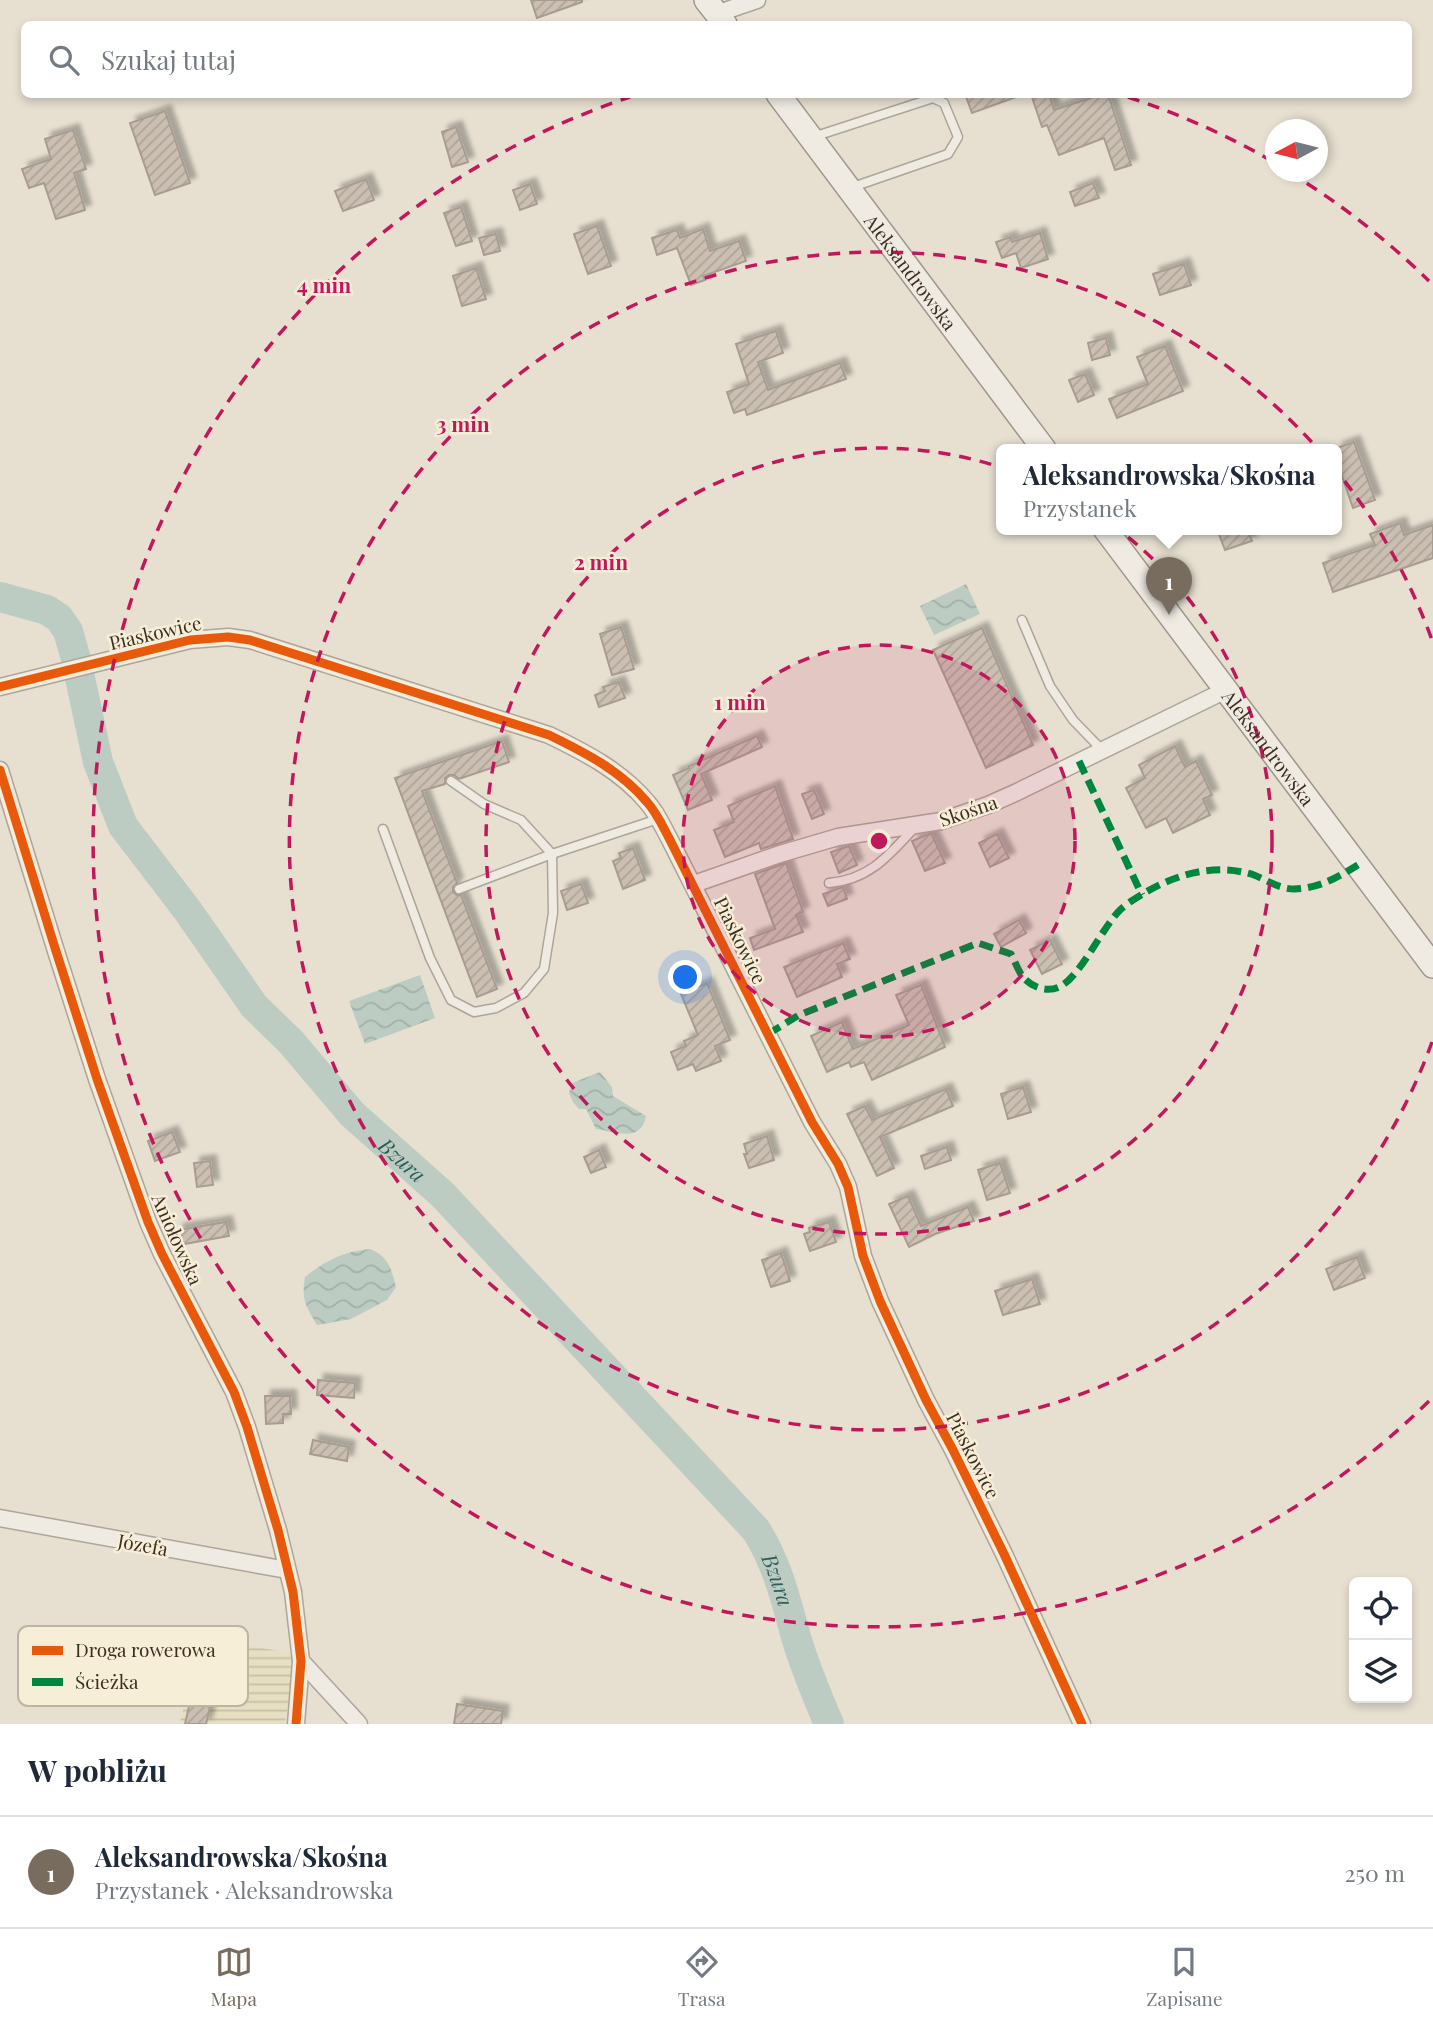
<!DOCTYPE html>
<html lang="pl">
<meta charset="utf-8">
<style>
body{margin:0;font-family:"Playfair Display",serif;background:#f2f2f3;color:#1f2937}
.controls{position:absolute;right:21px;bottom:21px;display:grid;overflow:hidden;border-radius:10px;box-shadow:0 4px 10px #0003}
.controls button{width:63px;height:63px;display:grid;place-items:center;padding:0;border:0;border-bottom:2px solid #e0e1e3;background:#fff;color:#1f2937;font:35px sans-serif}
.compass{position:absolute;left:1265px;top:119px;width:63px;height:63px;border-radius:50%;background:#fff;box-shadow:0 4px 10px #0003;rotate:263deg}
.you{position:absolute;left:686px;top:978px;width:24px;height:24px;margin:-18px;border:5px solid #fff;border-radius:50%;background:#1a73e8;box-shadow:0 0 0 10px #1a73e833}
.badge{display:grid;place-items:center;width:46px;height:46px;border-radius:50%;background:#786c5e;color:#fff;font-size:23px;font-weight:700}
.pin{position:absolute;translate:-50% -58px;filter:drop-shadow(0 2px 4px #0008)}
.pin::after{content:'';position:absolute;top:37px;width:24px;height:21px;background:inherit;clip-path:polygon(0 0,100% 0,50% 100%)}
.popup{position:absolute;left:996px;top:444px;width:346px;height:91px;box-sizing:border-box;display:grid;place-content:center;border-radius:10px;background:#fff;filter:drop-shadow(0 2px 5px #0005);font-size:23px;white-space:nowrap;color:#747a83}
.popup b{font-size:26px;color:#1f2937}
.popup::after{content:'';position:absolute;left:50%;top:100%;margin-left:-14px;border:14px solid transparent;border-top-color:#fff}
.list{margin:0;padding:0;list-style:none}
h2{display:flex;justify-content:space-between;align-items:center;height:91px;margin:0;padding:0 28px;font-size:30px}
h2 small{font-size:23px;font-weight:400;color:#747a83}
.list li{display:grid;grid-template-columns:46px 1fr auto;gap:21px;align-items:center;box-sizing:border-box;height:112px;padding:0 28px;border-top:2px solid #e0e1e3}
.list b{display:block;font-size:26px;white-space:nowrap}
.list p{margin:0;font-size:23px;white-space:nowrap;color:#747a83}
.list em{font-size:23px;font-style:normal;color:#747a83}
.icon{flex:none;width:38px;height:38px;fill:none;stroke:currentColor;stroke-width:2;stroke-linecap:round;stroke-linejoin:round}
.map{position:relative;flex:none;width:1433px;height:1724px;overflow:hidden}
.search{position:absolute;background:#fff;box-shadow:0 4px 10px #0003;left:21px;right:21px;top:21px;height:77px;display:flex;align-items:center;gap:18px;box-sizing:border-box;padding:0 24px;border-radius:10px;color:#747a83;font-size:26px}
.sheet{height:203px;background:#fff}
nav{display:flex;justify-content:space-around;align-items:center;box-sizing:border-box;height:98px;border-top:2px solid #e0e1e3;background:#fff;font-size:19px;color:#747a83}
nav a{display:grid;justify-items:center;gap:4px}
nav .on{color:#786c5e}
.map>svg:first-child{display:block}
</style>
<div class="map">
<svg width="1433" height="1724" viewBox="0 0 1433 1724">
<defs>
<pattern id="farmland-rules" width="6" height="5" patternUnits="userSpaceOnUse" patternTransform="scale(1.75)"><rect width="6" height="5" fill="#e6dfc2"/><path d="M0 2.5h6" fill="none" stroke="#c6c0a6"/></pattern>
<pattern id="water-waves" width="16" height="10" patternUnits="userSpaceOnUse" patternTransform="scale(1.75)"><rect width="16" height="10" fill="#bcccc2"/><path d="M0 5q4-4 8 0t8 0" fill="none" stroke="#a2b0a6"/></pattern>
<pattern id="building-hatch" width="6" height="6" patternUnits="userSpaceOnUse" patternTransform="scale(1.75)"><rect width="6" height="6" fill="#cbbfb2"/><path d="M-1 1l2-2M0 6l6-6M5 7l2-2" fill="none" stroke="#afa499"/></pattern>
<filter id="shadow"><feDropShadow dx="6" dy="-6" stdDeviation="2" flood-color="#0004"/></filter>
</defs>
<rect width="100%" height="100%" fill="#e7e0d1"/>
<path fill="url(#farmland-rules)" d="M 198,1636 L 295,1654 L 285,1724 L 180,1724 Z"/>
<g fill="url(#water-waves)">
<path d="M 966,584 L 980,614 L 934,635 L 920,606 Z"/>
<path d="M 420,975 L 435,1018 L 365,1044 L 349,1001 Z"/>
<path d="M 600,1072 L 612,1087 L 613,1096 L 646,1116 C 641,1143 617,1132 596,1129 L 586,1109 L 579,1109 L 573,1102 L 569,1093 L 572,1083 Z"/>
<path d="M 370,1249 C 389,1257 391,1268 396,1287 L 387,1300 L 351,1319 L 317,1325 C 306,1307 301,1299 305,1277 C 327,1260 342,1252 370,1249 Z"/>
</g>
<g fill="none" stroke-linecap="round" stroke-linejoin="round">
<path stroke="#bcccc2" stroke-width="30" id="s1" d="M 0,597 L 47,610 L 59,618 L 68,631 L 76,659 L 98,762 L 123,826 L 188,911 L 254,1006 L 291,1042 L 352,1114 L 443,1195 L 756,1530 C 777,1563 786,1600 796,1637 C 805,1667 817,1696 829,1724"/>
</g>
<g fill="url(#building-hatch)" stroke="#a89c90" stroke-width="2" filter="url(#shadow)">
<path d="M 531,0 L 582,0 L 582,2 L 537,18 Z"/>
<path d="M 965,94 L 1019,94 L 1019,96 L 972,113 Z"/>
<path d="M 1031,94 L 1049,94 L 1054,110 L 1091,98 L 1090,94 L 1108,94 L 1131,165 L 1115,170 L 1104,138 L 1059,155 L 1047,125 L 1042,127 Z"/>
<path d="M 165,111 L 190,183 L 155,195 L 130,123 Z"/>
<path d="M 456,127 L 468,162 L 452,167 L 442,132 Z"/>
<path d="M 73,130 L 86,169 L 74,173 L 85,210 L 56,219 L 44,183 L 29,188 L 22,169 L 51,159 L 45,139 Z"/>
<path d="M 366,179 L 374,200 L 343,211 L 335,191 Z"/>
<path d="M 1093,183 L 1099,198 L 1075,206 L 1070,192 Z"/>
<path d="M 530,184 L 537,204 L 520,210 L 513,190 Z"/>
<path d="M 461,207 L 472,241 L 456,246 L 444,213 Z"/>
<path d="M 597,226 L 611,266 L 588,274 L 574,234 Z"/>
<path d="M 703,229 L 710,251 L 739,241 L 746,261 L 703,276 L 705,280 L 691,285 L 677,248 L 657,255 L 652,238 L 677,230 L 680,238 Z"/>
<path d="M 1040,233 L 1048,259 L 1021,268 L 1016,253 L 1002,258 L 996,242 L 1011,237 L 1012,242 Z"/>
<path d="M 496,234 L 500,251 L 484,255 L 479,238 Z"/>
<path d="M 1184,264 L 1191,285 L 1160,295 L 1153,274 Z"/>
<path d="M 476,268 L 486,299 L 462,306 L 453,276 Z"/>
<path d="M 776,331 L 783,353 L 758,362 L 768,390 L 840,363 L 846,379 L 747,415 L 745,409 L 734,413 L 727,392 L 749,384 L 736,344 Z"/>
<path d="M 1106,338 L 1110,355 L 1092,360 L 1088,343 Z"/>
<path d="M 1165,346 L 1183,391 L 1117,418 L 1109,399 L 1148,384 L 1137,357 Z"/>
<path d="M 1085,374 L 1094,395 L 1078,402 L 1069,380 Z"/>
<path d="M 1354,442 L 1375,500 L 1353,508 L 1342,476 L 1337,477 L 1337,448 Z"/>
<path d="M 1400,523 L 1404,535 L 1433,525 L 1433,558 L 1333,592 L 1323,563 L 1375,545 L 1370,534 Z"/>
<path d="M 1217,529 L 1247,529 L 1252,541 L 1225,550 Z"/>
<path d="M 621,627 L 634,669 L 612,675 L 600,634 Z"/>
<path d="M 982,628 L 1033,745 L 986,768 L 933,650 Z"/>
<path d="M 619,682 L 625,698 L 599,707 L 595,695 L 605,691 L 603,687 Z"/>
<path d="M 757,736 L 762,747 L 701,774 L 712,800 L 688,810 L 673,775 L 689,768 L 689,766 Z"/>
<path d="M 502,741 L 509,762 L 459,779 L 454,775 L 449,775 L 445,778 L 445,784 L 422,791 L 457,883 L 453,887 L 453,892 L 457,895 L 461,895 L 497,989 L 477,997 L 395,778 Z"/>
<path d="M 1175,746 L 1185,767 L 1196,761 L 1212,795 L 1203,799 L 1210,815 L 1173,833 L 1166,818 L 1146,828 L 1126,788 L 1145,778 L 1139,765 Z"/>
<path d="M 775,786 L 793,839 L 761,849 L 759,843 L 725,857 L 714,830 L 734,822 L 728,806 Z"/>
<path d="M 814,790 L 824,814 L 812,819 L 802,794 Z"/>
<path d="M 931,833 L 945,863 L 925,871 L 912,841 Z"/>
<path d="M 997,834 L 1009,858 L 990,867 L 979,843 Z"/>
<path d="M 849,846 L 857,865 L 839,873 L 831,852 Z"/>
<path d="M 633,848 L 645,880 L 623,889 L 613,861 L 621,858 L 619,853 Z"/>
<path d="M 786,863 L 803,912 L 796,915 L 803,932 L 754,950 L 750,938 L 775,929 L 755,874 Z"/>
<path d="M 581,884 L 588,903 L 567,910 L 561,891 Z"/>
<path d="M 843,887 L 847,899 L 828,906 L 823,894 Z"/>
<path d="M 1019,920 L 1026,933 L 1001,947 L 994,934 Z"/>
<path d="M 1050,940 L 1062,964 L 1042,974 L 1030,950 Z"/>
<path d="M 843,943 L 850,959 L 837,964 L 842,977 L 797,997 L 784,967 Z"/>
<path d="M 707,983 L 730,1040 L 715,1046 L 721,1061 L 696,1071 L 693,1064 L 678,1070 L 671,1052 L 686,1046 L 684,1041 L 698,1035 L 681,994 Z"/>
<path d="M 921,985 L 945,1047 L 872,1080 L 864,1062 L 851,1067 L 849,1062 L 827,1072 L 811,1036 L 842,1022 L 853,1049 L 909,1025 L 896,995 Z"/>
<path d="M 1023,1087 L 1031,1112 L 1008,1119 L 1001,1094 Z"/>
<path d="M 946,1089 L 953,1106 L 880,1137 L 894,1168 L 877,1176 L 847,1114 L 865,1106 L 872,1120 Z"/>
<path d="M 172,1132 L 180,1152 L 155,1161 L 148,1141 Z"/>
<path d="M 767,1136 L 774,1160 L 749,1168 L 744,1154 L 747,1154 L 744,1144 Z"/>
<path d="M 947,1147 L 951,1160 L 925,1169 L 921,1156 Z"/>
<path d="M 599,1150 L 606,1167 L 591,1173 L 584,1157 Z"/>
<path d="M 210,1161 L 213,1185 L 197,1187 L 194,1163 Z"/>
<path d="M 1000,1163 L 1010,1193 L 987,1200 L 978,1170 Z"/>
<path d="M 908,1196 L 921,1226 L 968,1207 L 974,1221 L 935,1234 L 909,1247 L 889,1204 Z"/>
<path d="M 226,1222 L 229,1236 L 179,1245 L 177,1230 Z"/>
<path d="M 829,1222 L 836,1242 L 810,1251 L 804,1234 L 810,1232 L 809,1228 Z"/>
<path d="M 781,1253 L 790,1281 L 771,1287 L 762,1260 Z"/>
<path d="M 1357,1257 L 1365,1278 L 1334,1290 L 1326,1269 Z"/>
<path d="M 1032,1279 L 1040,1304 L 1003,1315 L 995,1291 Z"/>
<path d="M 318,1380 L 355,1383 L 354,1398 L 317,1395 Z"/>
<path d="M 265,1396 L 290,1396 L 291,1414 L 283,1414 L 283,1423 L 266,1424 Z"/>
<path d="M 313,1440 L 349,1447 L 347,1461 L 310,1454 Z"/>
<path d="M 190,1702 L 210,1707 L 206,1724 L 185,1724 Z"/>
<path d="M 457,1704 L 503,1711 L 501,1724 L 454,1724 Z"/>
</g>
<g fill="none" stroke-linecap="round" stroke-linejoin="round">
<g stroke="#ada599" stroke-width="11">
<g id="service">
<path d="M 813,137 L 933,98 L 944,103 L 958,137 L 948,154 L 850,188"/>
<path d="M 1022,620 L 1050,686 L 1073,720 L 1102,750"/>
<path d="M 383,829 L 430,958 L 451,1000 L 474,1012 L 496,1008 L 524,993 L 544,969 L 553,913 L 552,854 L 521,820 L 484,804 L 451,781"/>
<path d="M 829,883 C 870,880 890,854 916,826"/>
<path d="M 459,889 L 552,854 L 658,819"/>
</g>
</g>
<g stroke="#ada599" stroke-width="19">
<g id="minor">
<path d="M 716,14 L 757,0"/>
<path d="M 0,687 L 190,640 L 228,637 L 250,640 L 549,735 C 586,753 621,771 647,802 C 657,813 663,827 670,840 L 812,1122 L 838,1164 L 848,1187 L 863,1256 L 880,1301 L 926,1400 L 953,1450 L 1004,1554 L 1082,1724"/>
<path d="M 0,770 L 55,948 L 97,1079 L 148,1222 L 162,1254 L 234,1392 L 247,1427 L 278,1530 L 293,1592 L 301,1661 L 296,1724"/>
<path d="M 694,884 L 780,854 L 838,837 L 941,821 L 988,805 L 1015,793 L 1226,690"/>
<path d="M 0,1518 L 287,1570"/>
<path d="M 301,1661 L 359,1724"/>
</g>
</g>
<g stroke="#9c958a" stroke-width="26">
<g id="secondary">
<path d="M 706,0 L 725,24"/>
<path id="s2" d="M 778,94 L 1044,449"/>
<path id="s3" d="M 1105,529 L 1433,966"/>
</g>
</g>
<use href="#service" stroke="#efebe3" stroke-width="8"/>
<use href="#minor" stroke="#efebe3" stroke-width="16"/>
<use href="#secondary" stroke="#efebe3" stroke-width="23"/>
<g stroke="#00873e" stroke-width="7" stroke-dasharray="14 7" stroke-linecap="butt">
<path d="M 1079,761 L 1142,895"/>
<path d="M 768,1034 L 799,1015 L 978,943 L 1011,954 C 1015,961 1018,971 1023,977 C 1032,988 1049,993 1061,986 C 1081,975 1102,928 1120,910 C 1127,903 1138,897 1146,892 C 1179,873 1217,863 1254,875 C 1267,880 1279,889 1294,889 C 1320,888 1336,878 1358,865"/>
</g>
<g stroke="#f7eed8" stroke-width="13">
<g id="cycleway">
<path d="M 0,687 L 190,640 L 228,637 L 250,640 L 549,735 C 586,753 621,771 647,802 C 657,813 663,827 670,840 L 812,1122 L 838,1164 L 848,1187 L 863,1256 L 880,1301 L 926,1400 L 953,1450 L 1004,1554 L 1082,1724"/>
<path d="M 0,770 L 55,948 L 97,1079 L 148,1222 L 162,1254 L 234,1392 L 247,1427 L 278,1530 L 293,1592 L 301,1661 L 296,1724"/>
</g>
</g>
<use href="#cycleway" stroke="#e8590c" stroke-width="9"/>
</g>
<circle cx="879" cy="841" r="196" fill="#c2185b" fill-opacity=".12"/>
<g fill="none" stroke="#c2185b" stroke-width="3.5" stroke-dasharray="12 9">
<circle cx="879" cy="841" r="196"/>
<circle cx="879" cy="841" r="393"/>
<path d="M1432 1042A589 589 0 1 1 1432 640"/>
<path d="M1429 1401A785 785 0 1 1 630 97M1128 97A785 785 0 0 1 1272 161M1289 172A785 785 0 0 1 1429 281"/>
</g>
<g text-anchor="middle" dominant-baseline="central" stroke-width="5" stroke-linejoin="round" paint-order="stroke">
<g font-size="19" fill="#3d2e20" stroke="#f7eed8">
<text stroke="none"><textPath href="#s2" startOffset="222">Aleksandrowska</textPath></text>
<text transform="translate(155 632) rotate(-13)">Piaskowice</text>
<text stroke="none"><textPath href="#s3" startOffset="273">Aleksandrowska</textPath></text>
<text transform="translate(968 810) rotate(-19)">Skośna</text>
<text transform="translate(741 940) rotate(64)">Piaskowice</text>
<text transform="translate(178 1239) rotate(66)">Aniołowska</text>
<text transform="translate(974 1455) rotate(63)">Piaskowice</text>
<text transform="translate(143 1544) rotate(10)">Józefa</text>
</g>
<g font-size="21" font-style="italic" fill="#2f5d5a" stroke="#f7eed8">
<text stroke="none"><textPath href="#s1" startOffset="719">Bzura</textPath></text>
<text stroke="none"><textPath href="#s1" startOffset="1286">Bzura</textPath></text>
</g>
</g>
<rect x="18" y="1626" width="230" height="80" rx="10" fill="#f7eed8" stroke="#bfb4a1" stroke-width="2"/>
<rect x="32" y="1646" width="31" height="9" fill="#e8590c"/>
<rect x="32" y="1678" width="31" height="8" fill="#00873e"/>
<g font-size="19" fill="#3d2e20">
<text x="75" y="1657">Droga rowerowa</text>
<text x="75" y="1689">Ścieżka</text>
</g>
<circle cx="879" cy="841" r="10" fill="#c2185b" stroke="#f7eed8" stroke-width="3.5"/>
<g font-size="21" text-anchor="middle" font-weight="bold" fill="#c2185b" stroke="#f7eed8" stroke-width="5" stroke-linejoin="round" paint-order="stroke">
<text x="324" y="293">4 min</text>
<text x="463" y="432">3 min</text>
<text x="601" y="570">2 min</text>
<text x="740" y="710">1 min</text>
</g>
</svg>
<div class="controls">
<button><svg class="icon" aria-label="locate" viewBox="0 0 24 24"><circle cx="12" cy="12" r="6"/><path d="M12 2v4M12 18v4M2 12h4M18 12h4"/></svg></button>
<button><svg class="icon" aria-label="layers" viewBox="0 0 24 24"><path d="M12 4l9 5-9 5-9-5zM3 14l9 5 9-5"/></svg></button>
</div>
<svg class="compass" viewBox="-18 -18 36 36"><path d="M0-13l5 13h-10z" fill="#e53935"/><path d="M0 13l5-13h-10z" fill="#747a83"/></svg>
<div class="you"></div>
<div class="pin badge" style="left:1169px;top:615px">1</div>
<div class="popup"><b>Aleksandrowska/Skośna</b>Przystanek</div>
<div class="search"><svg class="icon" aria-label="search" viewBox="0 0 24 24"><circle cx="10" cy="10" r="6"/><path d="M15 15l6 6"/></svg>Szukaj tutaj</div>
</div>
<section class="sheet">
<h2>W pobliżu<small></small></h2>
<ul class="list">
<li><span class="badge">1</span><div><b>Aleksandrowska/Skośna</b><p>Przystanek · Aleksandrowska</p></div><em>250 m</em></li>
</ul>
</section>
<nav>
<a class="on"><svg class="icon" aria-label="map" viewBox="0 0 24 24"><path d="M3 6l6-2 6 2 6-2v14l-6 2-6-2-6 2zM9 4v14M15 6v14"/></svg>Mapa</a>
<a><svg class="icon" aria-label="directions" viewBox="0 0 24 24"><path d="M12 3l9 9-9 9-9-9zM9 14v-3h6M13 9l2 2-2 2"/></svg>Trasa</a>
<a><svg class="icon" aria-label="saved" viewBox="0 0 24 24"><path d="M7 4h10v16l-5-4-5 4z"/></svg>Zapisane</a>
</nav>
